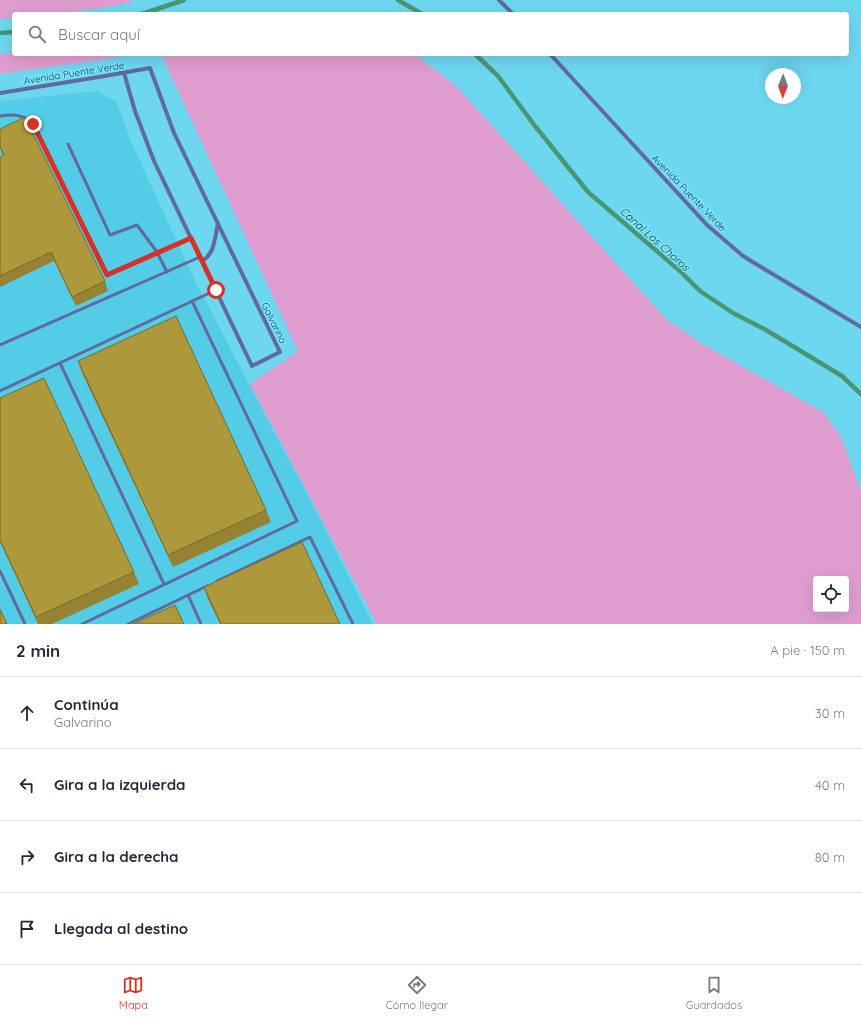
<!DOCTYPE html>
<html lang="es">
<meta charset="utf-8">
<style>
body{margin:0;font-family:Quicksand,sans-serif;background:#f2f2f3;color:#1f2937}
.controls{position:absolute;right:12px;bottom:12px;display:grid;overflow:hidden;border-radius:4px;box-shadow:0 4px 16px #0002}
.controls button{width:36px;height:36px;display:grid;place-items:center;padding:0;border:0;border-bottom:1px solid #e0e1e3;background:#fff;color:#1f2937;font:20px sans-serif}
.compass{position:absolute;left:765px;top:68px;width:36px;height:36px;border-radius:50%;background:#fff;box-shadow:0 4px 16px #0002;rotate:181deg}
.stop{position:absolute;width:12px;height:12px;margin:-9px;border:3px solid #d93025;border-radius:50%;background:#fff}
.stop.end{background:#d93025;border-color:#fff;box-shadow:0 1px 4px #0008}
.list{margin:0;padding:0;list-style:none}
h2{display:flex;justify-content:space-between;align-items:center;height:52px;margin:0;padding:0 16px;font-size:17px}
h2 small{font-size:13px;font-weight:400;color:#747a83}
.list li{display:grid;grid-template-columns:26px 1fr auto;gap:12px;align-items:center;box-sizing:border-box;height:72px;padding:0 16px;border-top:1px solid #e0e1e3}
.list b{display:block;font-size:15px;white-space:nowrap}
.list p{margin:0;font-size:13px;white-space:nowrap;color:#747a83}
.list em{font-size:13px;font-style:normal;color:#747a83}
.icon{flex:none;width:22px;height:22px;fill:none;stroke:currentColor;stroke-width:2;stroke-linecap:round;stroke-linejoin:round}
.map{position:relative;flex:none;width:861px;height:624px;overflow:hidden}
.search{position:absolute;background:#fff;box-shadow:0 4px 16px #0002;left:12px;right:12px;top:12px;height:44px;display:flex;align-items:center;gap:10px;box-sizing:border-box;padding:0 14px;border-radius:4px;color:#747a83;font-size:15px}
.sheet{height:340px;background:#fff}
nav{display:flex;justify-content:space-around;align-items:center;box-sizing:border-box;height:56px;border-top:1px solid #e0e1e3;background:#fff;font-size:11px;color:#747a83}
nav a{display:grid;justify-items:center;gap:2px}
nav .on{color:#d93025}
.map>svg:first-child{display:block}
</style>
<div class="map">
<svg width="861" height="624" viewBox="0 0 861 624">
<rect width="100%" height="100%" fill="#6ed7f0"/>
<path fill="#53cce8" d="M 97,91 L 117,102 L 131,142 L 199,289 L 322,522 L 373,624 L 0,624 L 0,101 Z"/>
<g fill="#de9dce" fill-rule="evenodd">
<path d="M 0,0 L 131,0 L 132,2 C 94,11 53,14 14,14 L 14,18 L 0,19 Z"/>
<path d="M 14,52 L 14,54 L 134,54 L 101,60 L 0,74 L 0,54 Z"/>
<path d="M 161,54 L 415,54 L 457,87 L 667,320 L 701,343 L 823,412 L 841,437 L 861,491 L 861,624 L 377,624 L 250,384 L 298,351 ZM 816,579 L 846,579 L 846,609 L 816,609 Z"/>
</g>
<g fill="none" stroke-linecap="round" stroke-linejoin="round">
<g stroke="#4a9574" stroke-width="4.5">
<path d="M 398,0 L 422,14"/>
<path d="M 142,14 L 184,0"/>
<path d="M 0,33 L 14,32"/>
<path d="M 475,54 L 498,76 L 535,126 L 588,192 L 680,271 L 700,291 L 733,313 L 766,330 L 842,376 L 861,394"/>
</g>
<g stroke="#626a9c" stroke-width="3">
<path d="M 0,116 C 12,114 25,114 33,124 L 107,275 L 191,238"/>
<path d="M 68,144 L 110,235 L 137,225 L 157,252 L 167,272"/>
<path d="M 0,345 L 200,257"/>
<path d="M 60,363 L 164,584"/>
<path d="M 0,391 L 216,290"/>
<path d="M 0,571 L 25,624"/>
<path d="M 217,581 L 310,537 L 353,624"/>
<path d="M 188,595 L 201,624"/>
<path d="M 82,624 L 297,521 L 192,301"/>
<path d="M 128,624 L 207,586"/>
</g>
<g stroke="#626a9c" stroke-width="4">
<path d="M 499,0 L 513,14"/>
<path d="M 550,54 L 707,225 L 743,256 L 761,267 L 861,327"/>
<path d="M 0,93 L 99,77 L 150,68 L 174,133 L 280,352 L 252,366 L 154,161 L 135,111 L 124,73"/>
<path d="M 202,261 C 215,254 215,236 218,223"/>
</g>
</g>
<g fill="#958333">
<path d="M 0,129 L 105,281 L 108,291 L 76,306 L 54,261 L 0,287 L 0,157 L 3,156 L 0,148 Z"/>
<path d="M 78,361 L 266,510 L 271,522 L 173,567 L 82,373 Z"/>
<path d="M 0,398 L 134,572 L 139,584 L 52,624 L 38,624 L 0,542 Z"/>
<path d="M 204,587 L 340,624 L 220,624 L 207,597 Z"/>
</g>
<g fill="#ad983b" stroke="#796a29">
<path d="M 25,117 L 105,281 L 72,297 L 51,252 L 0,276 L 0,157 L 4,155 L 0,146 L 0,129 Z"/>
<path d="M 176,316 L 266,510 L 168,555 L 78,361 Z"/>
<path d="M 44,378 L 134,572 L 36,617 L 0,540 L 0,398 Z"/>
<path d="M 302,542 L 340,624 L 221,624 L 204,587 Z"/>
<path d="M 175,605 L 184,624 L 133,624 Z"/>
<path d="M 0,609 L 7,624 L 0,624 Z"/>
</g>
<g fill="none" stroke-linecap="round" stroke-linejoin="round">
<path stroke="#d93025" stroke-width="5" d="M 33,124 L 107,275 L 191,238 L 216,290"/>
</g>
<g text-anchor="middle" dominant-baseline="central" stroke-width="3" stroke-linejoin="round" paint-order="stroke">
<g font-size="10" fill="#16434e" stroke="#7ce4fe">
<text transform="translate(74 73) rotate(-9)">Avenida Puente Verde</text>
<text transform="translate(689 193) rotate(46)">Avenida Puente Verde</text>
<text transform="translate(274 323) rotate(64)">Galvarino</text>
</g>
<g font-size="11" font-style="italic" fill="#153a25" stroke="#7ce4fe">
<text transform="translate(655 239) rotate(42)">Canal Los Choros</text>
</g>
</g>
</svg>
<div class="controls">
<button><svg class="icon" aria-label="locate" viewBox="0 0 24 24"><circle cx="12" cy="12" r="6"/><path d="M12 2v4M12 18v4M2 12h4M18 12h4"/></svg></button>
</div>
<svg class="compass" viewBox="-18 -18 36 36"><path d="M0-13l5 13h-10z" fill="#e53935"/><path d="M0 13l5-13h-10z" fill="#747a83"/></svg>
<div class="stop" style="left:216px;top:290px"></div>
<div class="stop end" style="left:33px;top:124px"></div>
<div class="search"><svg class="icon" aria-label="search" viewBox="0 0 24 24"><circle cx="10" cy="10" r="6"/><path d="M15 15l6 6"/></svg>Buscar aquí</div>
</div>
<section class="sheet">
<h2>2 min<small>A pie · 150 m</small></h2>
<ul class="list">
<li><svg class="icon" aria-label="ahead" viewBox="0 0 24 24"><path d="M12 20V5M6 11l6-6 6 6"/></svg><div><b>Continúa</b><p>Galvarino</p></div><em>30 m</em></li>
<li><svg class="icon" aria-label="left" viewBox="0 0 24 24"><path d="M17 20v-9H6M10 6l-5 5 5 5"/></svg><div><b>Gira a la izquierda</b></div><em>40 m</em></li>
<li><svg class="icon" aria-label="right" viewBox="0 0 24 24"><path d="M7 20v-9h11M14 6l5 5-5 5"/></svg><div><b>Gira a la derecha</b></div><em>80 m</em></li>
<li><svg class="icon" aria-label="arrive" viewBox="0 0 24 24"><path d="M6 21V4h12l-3 4 3 4H6"/></svg><div><b>Llegada al destino</b></div></li>
</ul>
</section>
<nav>
<a class="on"><svg class="icon" aria-label="map" viewBox="0 0 24 24"><path d="M3 6l6-2 6 2 6-2v14l-6 2-6-2-6 2zM9 4v14M15 6v14"/></svg>Mapa</a>
<a><svg class="icon" aria-label="directions" viewBox="0 0 24 24"><path d="M12 3l9 9-9 9-9-9zM9 14v-3h6M13 9l2 2-2 2"/></svg>Cómo llegar</a>
<a><svg class="icon" aria-label="saved" viewBox="0 0 24 24"><path d="M7 4h10v16l-5-4-5 4z"/></svg>Guardados</a>
</nav>
